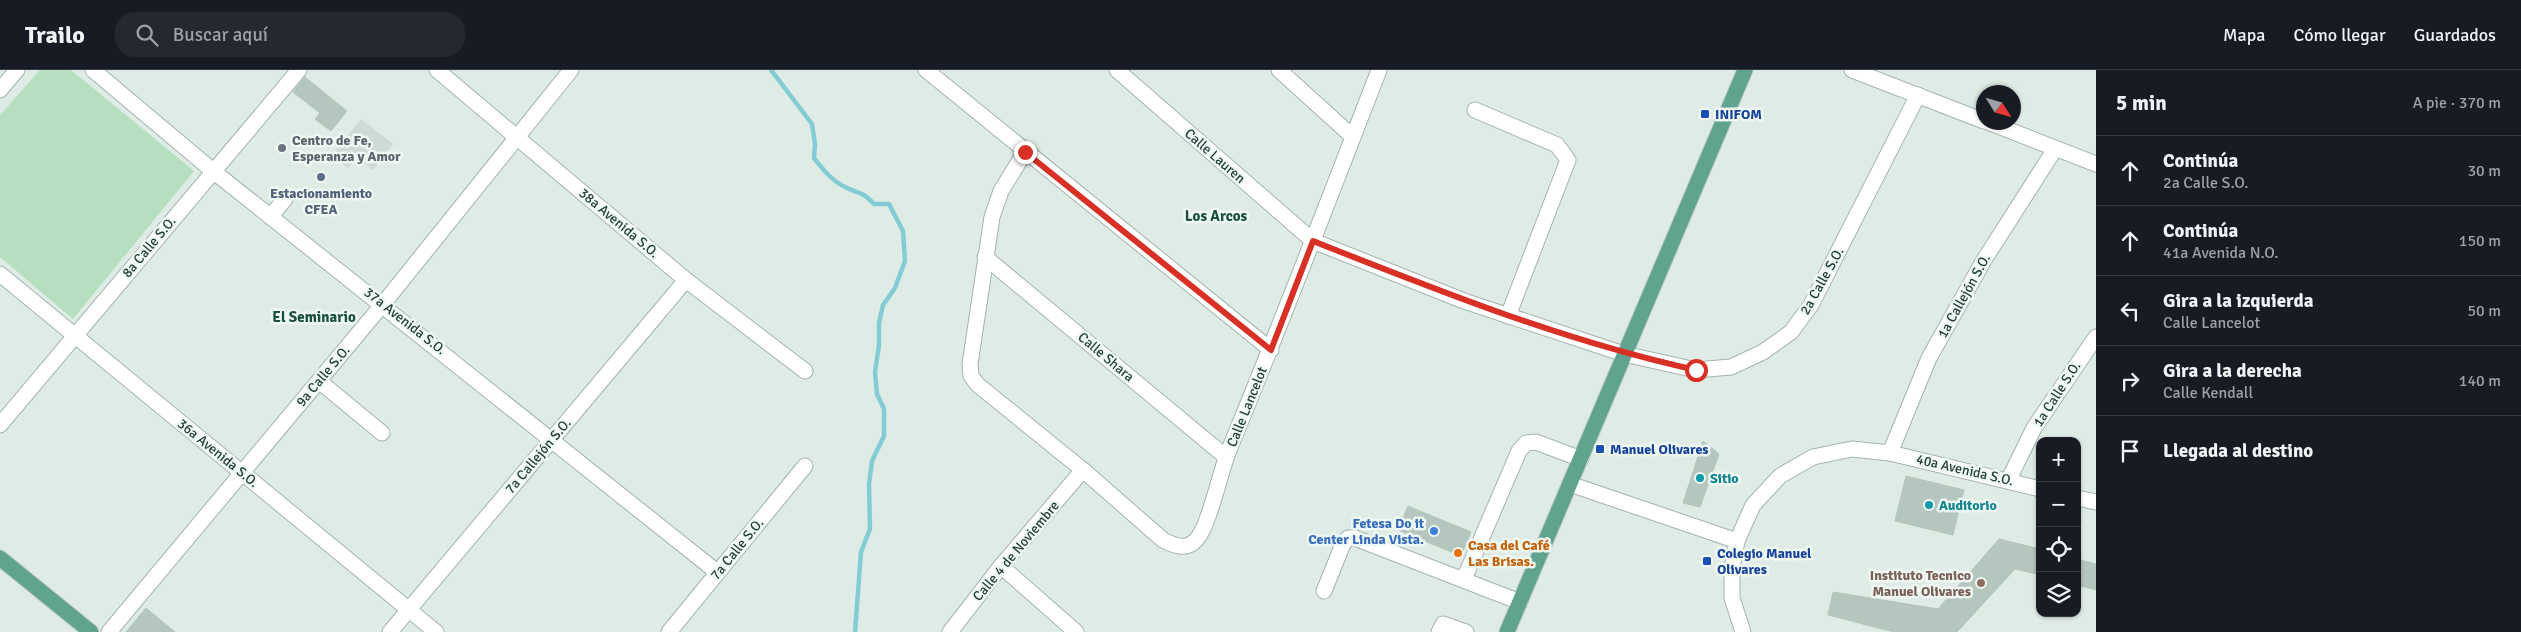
<!DOCTYPE html>
<html lang="es">
<meta charset="utf-8">
<style>
body{margin:0;font-family:Signika,sans-serif;background:#242831;color:#f1f3f6}
.controls{position:absolute;right:15px;bottom:15px;display:grid;overflow:hidden;border-radius:10px;box-shadow:0 1px 4px #0004}
.controls button{width:45px;height:45px;display:grid;place-items:center;padding:0;border:0;border-bottom:1px solid #363941;background:#171b24;color:#f1f3f6;font:25px sans-serif}
.compass{position:absolute;left:1976px;top:15px;width:45px;height:45px;border-radius:50%;background:#171b24;box-shadow:0 1px 4px #0004;rotate:127deg}
.stop{position:absolute;width:15px;height:15px;margin:-11px;border:4px solid #d93025;border-radius:50%;background:#fff}
.stop.end{background:#d93025;border-color:#fff;box-shadow:0 1px 5px #0008}
.list{margin:0;padding:0;list-style:none}
h2{display:flex;justify-content:space-between;align-items:center;height:65px;margin:0;padding:0 20px;font-size:21px}
h2 small{font-size:16px;font-weight:400;color:#9ea1a6}
.list li{display:grid;grid-template-columns:32px 1fr auto;gap:15px;align-items:center;box-sizing:border-box;height:70px;padding:0 20px;border-top:1px solid #363941}
.list b{display:block;font-size:19px;white-space:nowrap}
.list p{margin:0;font-size:16px;white-space:nowrap;color:#9ea1a6}
.list em{font-size:16px;font-style:normal;color:#9ea1a6}
.icon{flex:none;width:28px;height:28px;fill:none;stroke:currentColor;stroke-width:2;stroke-linecap:round;stroke-linejoin:round}
.map{position:relative;flex:none;width:2096px;height:562px;overflow:hidden}
header{display:flex;align-items:center;gap:30px;box-sizing:border-box;height:70px;padding:0 25px;background:#171b24;border-bottom:1px solid #363941}
header strong{font-size:24px}
nav{display:flex;gap:28px;margin-inline-start:auto;font-size:18px}
.search{width:350px;height:45px;background:#242831;display:flex;align-items:center;gap:12px;box-sizing:border-box;padding:0 18px;border-radius:20px;color:#9ea1a6;font-size:19px}
main{display:flex}
aside{flex:1;background:#171b24}
.map>svg:first-child{display:block}
</style>
<header>
<strong>Trailo</strong>
<div class="search"><svg class="icon" aria-label="search" viewBox="0 0 24 24"><circle cx="10" cy="10" r="6"/><path d="M15 15l6 6"/></svg>Buscar aquí</div>
<nav><a>Mapa</a><a>Cómo llegar</a><a>Guardados</a></nav>
</header>
<main>
<div class="map">
<svg width="2096" height="562" viewBox="0 0 2096 562">
<rect width="100%" height="100%" fill="#dfece5"/>
<path fill="#cddbd4" d="M 361,49 L 393,74 L 373,100 L 357,87 L 348,98 L 332,85 Z"/>
<path fill="#b6dfbf" d="M 40,0 L 71,0 L 194,101 L 73,249 L 0,187 L 0,45 Z"/>
<g fill="none" stroke-linecap="round" stroke-linejoin="round">
<path stroke="#83ccd5" stroke-width="4.5" d="M 771,0 L 812,54 L 815,74 L 814,88 C 823,99 830,109 843,116 C 858,124 861,120 874,134 L 889,134 L 903,161 L 905,191 L 895,218 L 883,235 L 879,253 L 879,275 L 875,302 L 877,324 L 884,339 L 884,366 L 872,391 L 869,414 L 870,459 L 861,482 L 855,562"/>
</g>
<g fill="#b4c6be" stroke="#b1c6bc">
<path d="M 305,7 L 347,41 L 331,61 L 315,49 L 320,43 L 293,22 Z"/>
<path d="M 1703,371 L 1719,384 L 1700,437 L 1683,433 Z"/>
<path d="M 1906,406 L 1964,420 L 1953,465 L 1895,451 Z"/>
<path d="M 1408,436 L 1471,462 L 1461,486 L 1398,460 Z"/>
<path d="M 1999,469 L 2040,479 L 2040,505 L 2015,499 L 1957,562 L 1894,562 L 1828,545 L 1833,522 L 1938,539 Z"/>
<path d="M 2077,489 L 2096,494 L 2096,520 L 2077,515 Z"/>
<path d="M 146,538 L 175,562 L 126,562 Z"/>
</g>
<g fill="none" stroke-linecap="round" stroke-linejoin="round">
<g stroke="#a2b4ac" stroke-width="17">
<g id="minor">
<path d="M 93,0 L 213,101 L 717,502"/>
<path d="M 437,0 L 686,210 L 805,301"/>
<path d="M 926,0 L 1271,280"/>
<path d="M 1117,0 L 1313,171 L 1464,231 L 1624,284 L 1696,300 L 1731,297 L 1763,282 L 1791,262 L 1811,235 L 1918,25"/>
<path d="M 1279,0 L 1353,67"/>
<path d="M 1852,0 L 1984,51"/>
<path d="M 0,20 L 17,0"/>
<path d="M 1475,40 L 1557,75 L 1568,90 L 1508,246"/>
<path d="M 1988,52 L 2096,94"/>
<path d="M 1025,82 L 1001,121 L 992,147 L 970,294 L 971,306 L 978,315 L 1083,400 L 1163,470 C 1175,476 1187,481 1197,469 C 1210,453 1220,402 1229,380 C 1281,254 1330,127 1379,0"/>
<path d="M 271,146 L 285,129"/>
<path d="M 985,187 L 1226,387"/>
<path d="M 0,204 L 436,562"/>
<path d="M 319,311 L 382,363"/>
<path d="M 0,355 L 299,0"/>
<path d="M 1890,383 L 1929,288 L 1984,190 L 2055,79"/>
<path d="M 2008,411 L 2034,358 L 2096,267"/>
<path d="M 1570,414 L 1737,471"/>
<path d="M 2077,428 L 2096,432"/>
<path d="M 1001,496 L 1076,562"/>
<path d="M 1464,509 L 1519,381 L 1526,373 L 1536,372 L 1581,389"/>
<path d="M 1324,521 L 1343,474 L 1348,468 L 1355,468 L 1520,532"/>
<path d="M 109,562 L 383,234 L 571,0"/>
<path d="M 390,562 L 686,210"/>
<path d="M 669,562 L 805,396"/>
<path d="M 950,562 L 1001,496 L 1083,400"/>
<path d="M 1439,562 L 1443,554 L 1466,562"/>
<path d="M 1743,562 L 1732,528 L 1732,498 L 1737,471 L 1753,435 L 1780,406 L 1813,387 L 1852,379 L 1890,383 L 2040,419"/>
</g>
</g>
<g stroke="#c0c9c6" stroke-width="17">
<g id="major">
<path d="M 0,488 L 91,562"/>
<path d="M 1507,562 L 1745,0"/>
</g>
</g>
<use href="#minor" stroke="#fff" stroke-width="15"/>
<use href="#major" stroke="#60a490" stroke-width="15"/>
</g>
<g fill="none" stroke-linecap="round" stroke-linejoin="round">
<path stroke="#d93025" stroke-width="6" d="M 1025,82 L 1271,280 L 1313,171 C 1439,221 1564,271 1696,300"/>
</g>
<g fill="#1a4fb4" stroke="#f0f8f3" stroke-width="2">
<rect x="1700" y="39" width="10" height="10" rx="2.5"/>
<rect x="1595" y="374" width="10" height="10" rx="2.5"/>
<rect x="1702" y="486" width="10" height="10" rx="2.5"/>
</g>
<circle fill="#6b7280" stroke="#f0f8f3" stroke-width="2" cx="282" cy="78" r="5"/>
<circle fill="#5c6f8a" stroke="#f0f8f3" stroke-width="2" cx="321" cy="107" r="5"/>
<g fill="#0f9aa8" stroke="#f0f8f3" stroke-width="2">
<circle cx="1700" cy="408" r="5"/>
<circle cx="1929" cy="435" r="5"/>
</g>
<circle fill="#3f7fe0" stroke="#f0f8f3" stroke-width="2" cx="1434" cy="461" r="5"/>
<circle fill="#e8710a" stroke="#f0f8f3" stroke-width="2" cx="1458" cy="483" r="5"/>
<circle fill="#8d6e63" stroke="#f0f8f3" stroke-width="2" cx="1981" cy="513" r="5"/>
<g text-anchor="middle" dominant-baseline="central" stroke-width="5" stroke-linejoin="round" paint-order="stroke">
<g font-size="14" font-weight="bold" fill="#164399" stroke="#f0f8f3" text-anchor="start">
<text x="1715" y="44">INIFOM</text>
<text x="1610" y="379">Manuel Olivares</text>
<text x="1717" y="483">Colegio Manuel<tspan x="1717" dy="16">Olivares</tspan></text>
</g>
<g font-size="14" font-weight="bold" fill="#5b616d" stroke="#f0f8f3" text-anchor="start">
<text x="292" y="70">Centro de Fe,<tspan x="292" dy="16">Esperanza y Amor</tspan></text>
</g>
<g font-size="14" fill="#1f3d33" stroke="#f0f8f3">
<text transform="translate(1215 86) rotate(41)">Calle Lauren</text>
<text transform="translate(619 153) rotate(40)">38a Avenida S.O.</text>
<text transform="translate(149 177) rotate(-50)">8a Calle S.O.</text>
<text transform="translate(1822 211) rotate(-61)">2a Calle S.O.</text>
<text transform="translate(1964 226) rotate(-61)">1a Callejón S.O.</text>
<text transform="translate(405 251) rotate(38)">37a Avenida S.O.</text>
<text transform="translate(1106 287) rotate(40)">Calle Shara</text>
<text transform="translate(323 306) rotate(-50)">9a Calle S.O.</text>
<text transform="translate(2057 324) rotate(-57)">1a Calle S.O.</text>
<text transform="translate(1247 337) rotate(-68)">Calle Lancelot</text>
<text transform="translate(218 383) rotate(39)">36a Avenida S.O.</text>
<text transform="translate(538 386) rotate(-50)">7a Callejón S.O.</text>
<text transform="translate(1965 400) rotate(13)">40a Avenida S.O.</text>
<text transform="translate(737 479) rotate(-51)">7a Calle S.O.</text>
<text transform="translate(1016 481) rotate(-50)">Calle 4 de Noviembre</text>
</g>
<g font-size="14" font-weight="bold" fill="#4e5e75" stroke="#f0f8f3">
<text x="321" y="123">Estacionamiento<tspan x="321" dy="16">CFEA</tspan></text>
</g>
<g font-size="14" font-weight="bold" fill="#0d838f" stroke="#f0f8f3" text-anchor="start">
<text x="1710" y="408">Sitio</text>
<text x="1939" y="435">Auditorio</text>
</g>
<g font-size="14" font-weight="bold" fill="#366cbe" stroke="#f0f8f3" text-anchor="end">
<text x="1424" y="453">Fetesa Do it<tspan x="1424" dy="16">Center Linda Vista.</tspan></text>
</g>
<g font-size="14" font-weight="bold" fill="#c56008" stroke="#f0f8f3" text-anchor="start">
<text x="1468" y="475">Casa del Café<tspan x="1468" dy="16">Las Brisas.</tspan></text>
</g>
<g font-size="14" font-weight="bold" fill="#785e54" stroke="#f0f8f3" text-anchor="end">
<text x="1971" y="505">Instituto Tecnico<tspan x="1971" dy="16">Manuel Olivares</tspan></text>
</g>
<g font-size="15" font-weight="bold" fill="#1a5040" stroke="#f0f8f3">
<text x="1216" y="146">Los Arcos</text>
<text x="314" y="247">El Seminario</text>
</g>
</g>
</svg>
<div class="controls">
<button>+</button>
<button>−</button>
<button><svg class="icon" aria-label="locate" viewBox="0 0 24 24"><circle cx="12" cy="12" r="6"/><path d="M12 2v4M12 18v4M2 12h4M18 12h4"/></svg></button>
<button><svg class="icon" aria-label="layers" viewBox="0 0 24 24"><path d="M12 4l9 5-9 5-9-5zM3 14l9 5 9-5"/></svg></button>
</div>
<svg class="compass" viewBox="-18 -18 36 36"><path d="M0-13l5 13h-10z" fill="#e53935"/><path d="M0 13l5-13h-10z" fill="#9ea1a6"/></svg>
<div class="stop" style="left:1696px;top:300px"></div>
<div class="stop end" style="left:1025px;top:82px"></div>
</div>
<aside>
<h2>5 min<small>A pie · 370 m</small></h2>
<ul class="list">
<li><svg class="icon" aria-label="ahead" viewBox="0 0 24 24"><path d="M12 20V5M6 11l6-6 6 6"/></svg><div><b>Continúa</b><p>2a Calle S.O.</p></div><em>30 m</em></li>
<li><svg class="icon" aria-label="ahead" viewBox="0 0 24 24"><path d="M12 20V5M6 11l6-6 6 6"/></svg><div><b>Continúa</b><p>41a Avenida N.O.</p></div><em>150 m</em></li>
<li><svg class="icon" aria-label="left" viewBox="0 0 24 24"><path d="M17 20v-9H6M10 6l-5 5 5 5"/></svg><div><b>Gira a la izquierda</b><p>Calle Lancelot</p></div><em>50 m</em></li>
<li><svg class="icon" aria-label="right" viewBox="0 0 24 24"><path d="M7 20v-9h11M14 6l5 5-5 5"/></svg><div><b>Gira a la derecha</b><p>Calle Kendall</p></div><em>140 m</em></li>
<li><svg class="icon" aria-label="arrive" viewBox="0 0 24 24"><path d="M6 21V4h12l-3 4 3 4H6"/></svg><div><b>Llegada al destino</b></div></li>
</ul>
</aside>
</main>
